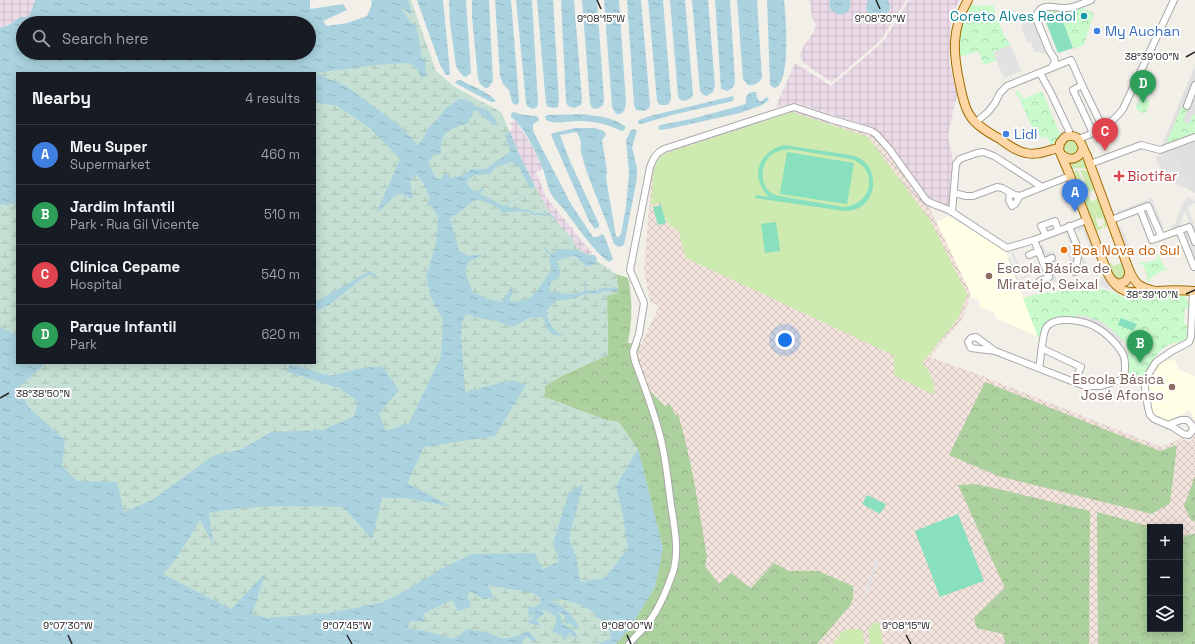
<!DOCTYPE html>
<meta charset="utf-8">
<style>
body{margin:0;font-family:"Space Grotesk",sans-serif;background:#20242c;color:#f1f3f6}
.controls{position:absolute;right:12px;bottom:12px;display:grid;overflow:hidden;border-radius:0px;box-shadow:0 2px 10px #0003}
.controls button{width:36px;height:36px;display:grid;place-items:center;padding:0;border:0;border-bottom:1px solid #363941;background:#171b24;color:#f1f3f6;font:20px sans-serif}
.you{position:absolute;left:785px;top:340px;width:14px;height:14px;margin:-10px;border:3px solid #fff;border-radius:50%;background:#1a73e8;box-shadow:0 0 0 6px #1a73e833}
.badge{display:grid;place-items:center;width:26px;height:26px;border-radius:50%;background:#db2777;color:#fff;font-size:13px;font-weight:700}
.pin{position:absolute;translate:-50% -33px;filter:drop-shadow(0 1px 2px #0008)}
.pin::after{content:'';position:absolute;top:21px;width:14px;height:12px;background:inherit;clip-path:polygon(0 0,100% 0,50% 100%)}
.list{margin:0;padding:0;list-style:none}
h2{display:flex;justify-content:space-between;align-items:center;height:52px;margin:0;padding:0 16px;font-size:17px}
h2 small{font-size:13px;font-weight:400;color:#9ea1a6}
.list li{display:grid;grid-template-columns:26px 1fr auto;gap:12px;align-items:center;box-sizing:border-box;height:60px;padding:0 16px;border-top:1px solid #363941}
.list b{display:block;font-size:15px;white-space:nowrap}
.list p{margin:0;font-size:13px;white-space:nowrap;color:#9ea1a6}
.list em{font-size:13px;font-style:normal;color:#9ea1a6}
.icon{flex:none;width:22px;height:22px;fill:none;stroke:currentColor;stroke-width:2;stroke-linecap:round;stroke-linejoin:round}
.map{position:relative;flex:none;width:1195px;height:644px;overflow:hidden}
.search{position:absolute;background:#171b24;box-shadow:0 2px 10px #0003;left:16px;top:16px;width:300px;height:44px;display:flex;align-items:center;gap:10px;box-sizing:border-box;padding:0 14px;border-radius:22px;color:#9ea1a6;font-size:15px}
.panel{position:absolute;background:#171b24;box-shadow:0 2px 10px #0003;left:16px;top:72px;width:300px;height:292px;border-radius:0px}
.map>svg:first-child{display:block}
</style>
<div class="map">
<svg width="1195" height="644" viewBox="0 0 1195 644">
<defs>
<pattern id="industrial-grid" width="8" height="8" patternUnits="userSpaceOnUse"><rect width="8" height="8" fill="#ebdbe8"/><path d="M0 4h8M4 0v8" fill="none" stroke="#c9bcc7"/></pattern>
<pattern id="military-cross-hatch" width="8" height="8" patternUnits="userSpaceOnUse"><rect width="8" height="8" fill="#f3e3dd"/><path d="M0 0l8 8M0 8l8-8" fill="none" stroke="#d0c2bd"/></pattern>
<pattern id="forest-crowns" width="20" height="18" patternUnits="userSpaceOnUse"><rect width="20" height="18" fill="#add19e"/><path d="M2 6a3 3 0 1 1 6 0M12 15a3 3 0 1 1 6 0" fill="none" stroke="#95b388"/></pattern>
<pattern id="wetland-marsh" width="20" height="14" patternUnits="userSpaceOnUse"><rect width="20" height="14" fill="#c6e0d4"/><path d="M1 5h8M5 5V1M11 12h8M15 12V8" fill="none" stroke="#aac0b6"/></pattern>
<pattern id="park-crowns" width="20" height="18" patternUnits="userSpaceOnUse"><rect width="20" height="18" fill="#c8facc"/><path d="M2 6a3 3 0 1 1 6 0M12 15a3 3 0 1 1 6 0" fill="none" stroke="#acd6af"/></pattern>
<pattern id="water-ripples" width="26" height="14" patternUnits="userSpaceOnUse"><rect width="26" height="14" fill="#aad3df"/><path d="M2 4q2-2 4 0t4 0M15 11q2-2 4 0t4 0" fill="none" stroke="#92b5bf"/></pattern>
</defs>
<rect width="100%" height="100%" fill="#f2efe9"/>
<path fill="#e0dfdf" d="M 1195,66 L 1195,193 L 1172,180 L 1169,177 L 1160,150 Z"/>
<g fill="url(#industrial-grid)">
<path d="M 0,0 L 35,0 L 29,17 L 20,17 L 9,25 L 0,28 Z"/>
<path d="M 808,0 L 906,0 L 881,40 L 832,82 L 812,69 L 802,61 L 800,55 L 803,47 L 813,33 L 816,25 L 812,17 L 810,2 Z"/>
<path d="M 909,0 L 960,0 L 951,14 L 949,62 L 957,94 L 948,135 L 953,161 L 951,208 L 928,200 L 877,130 L 797,103 L 776,107 L 795,63 L 831,86 L 883,42 Z"/>
<path d="M 515,120 L 532,146 L 543,169 L 536,172 L 546,197 L 592,253 L 590,256 L 577,249 L 573,243 L 574,242 L 556,221 L 555,218 L 549,213 L 519,154 L 510,132 L 513,128 L 510,123 Z"/>
</g>
<g fill="#ffffe5">
<path d="M 948,216 L 1005,249 L 1038,337 L 996,318 L 994,312 L 979,307 L 979,300 L 970,297 L 971,294 L 936,223 Z"/>
<path d="M 1166,358 L 1170,361 L 1174,359 L 1179,370 L 1195,376 L 1195,421 L 1190,410 L 1168,421 L 1153,416 L 1148,391 L 1149,383 L 1159,364 Z"/>
</g>
<path fill="url(#military-cross-hatch)" fill-rule="evenodd" d="M 791,109 L 872,134 L 883,146 L 931,211 L 971,294 L 962,319 L 930,357 L 977,374 L 1161,447 L 1182,438 L 1184,440 L 1192,441 L 1195,433 L 1195,644 L 633,644 L 668,590 L 648,389 L 637,354 L 659,306 L 650,302 L 644,271 L 652,168 L 653,162 L 663,151 ZM 1150,527 L 1180,527 L 1180,629 L 1150,629 Z"/>
<g fill="#cdebb0">
<path d="M 792,112 L 868,137 L 930,220 L 967,294 L 959,317 L 922,363 C 932,374 934,380 935,395 L 895,376 L 893,355 L 686,258 L 678,229 C 665,226 664,214 661,203 L 651,205 L 653,174 L 657,161 L 664,154 Z"/>
<path d="M 1075,139 L 1081,149 L 1072,157 L 1064,153 C 1060,142 1066,140 1075,139 Z"/>
<path d="M 1083,156 L 1089,169 L 1077,168 L 1071,170 L 1069,163 L 1070,162 Z"/>
<path d="M 1078,170 L 1087,194 L 1081,197 L 1071,172 Z"/>
<path d="M 1080,170 L 1089,171 L 1097,189 L 1089,192 Z"/>
<path d="M 1088,195 L 1091,202 L 1100,197 L 1110,225 L 1104,228 L 1103,224 L 1105,223 L 1103,218 L 1098,219 L 1093,206 L 1097,219 L 1096,220 L 1099,227 L 1102,226 L 1103,228 L 1094,232 L 1082,197 Z"/>
<path d="M 1124,262 L 1127,276 L 1116,282 L 1106,265 L 1111,263 L 1113,266 Z"/>
<path d="M 879,622 L 883,644 L 870,644 L 868,630 L 875,623 Z"/>
<path d="M 860,629 L 861,629 L 863,631 L 864,644 L 834,644 L 833,643 L 844,630 Z"/>
</g>
<g fill="url(#forest-crowns)">
<path d="M 616,274 L 628,278 C 633,300 632,321 628,343 L 641,344 L 637,354 L 648,389 L 665,406 L 670,404 L 675,415 L 678,414 C 692,461 699,509 707,557 L 705,566 L 719,584 L 731,573 L 751,588 L 774,563 L 789,571 L 818,571 L 853,586 L 853,599 L 849,607 L 817,644 L 616,644 L 629,629 L 655,587 L 619,422 L 606,420 L 544,397 L 545,386 L 561,376 L 608,355 L 607,296 L 618,288 Z"/>
<path d="M 985,382 L 1160,451 L 1177,445 L 1170,503 L 1152,514 L 998,476 L 949,455 Z"/>
<path d="M 1195,476 L 1195,521 L 1191,520 L 1184,506 Z"/>
<path d="M 977,484 L 1090,511 L 1089,644 L 1005,644 L 1003,634 L 977,628 L 974,618 L 1005,588 L 958,485 Z"/>
<path d="M 1097,512 L 1152,527 L 1150,527 L 1150,629 L 1180,629 L 1180,541 L 1187,535 L 1195,534 L 1195,644 L 1098,644 Z"/>
</g>
<path fill="url(#wetland-marsh)" d="M 384,0 L 411,0 L 436,71 L 455,87 L 501,112 L 519,154 L 549,213 L 555,218 L 556,221 L 575,241 L 573,243 C 578,249 586,256 594,255 L 597,258 L 596,260 L 616,274 L 618,293 L 607,296 L 608,355 L 561,376 L 545,386 L 544,397 L 606,420 L 619,422 L 638,449 L 663,548 L 655,587 L 629,629 L 616,644 L 0,644 L 0,141 L 17,137 L 17,363 L 315,363 L 315,73 L 151,73 L 175,53 L 321,69 Z"/>
<g fill="url(#park-crowns)">
<path d="M 966,4 L 983,6 L 993,5 C 997,16 1002,36 1011,45 L 994,52 L 997,60 L 984,65 L 978,51 L 963,56 L 959,56 L 957,26 Z"/>
<path d="M 1054,8 L 1076,10 L 1082,8 L 1094,13 L 1084,45 L 1074,49 L 1061,16 L 1045,19 L 1042,10 Z"/>
<path d="M 1019,91 L 1023,99 L 1042,91 L 1061,136 L 1056,142 L 1051,145 L 1046,136 L 1041,138 L 1038,133 L 1035,134 L 1018,95 L 1016,95 L 1015,92 Z"/>
<path d="M 1141,94 L 1149,101 L 1149,105 L 1145,114 L 1137,110 L 1136,107 Z"/>
<path d="M 1182,106 L 1188,108 L 1183,121 L 1189,124 L 1193,114 L 1195,115 L 1195,133 L 1166,144 Z"/>
<path d="M 1161,255 L 1159,256 L 1165,269 L 1168,269 L 1165,272 L 1163,270 L 1149,279 L 1151,281 L 1149,282 L 1146,279 L 1148,277 L 1143,264 L 1140,266 L 1140,263 L 1142,261 L 1145,263 L 1159,259 L 1156,256 Z"/>
<path d="M 1095,289 C 1110,288 1118,297 1131,298 C 1148,299 1170,288 1186,297 L 1188,301 L 1189,307 L 1185,309 L 1184,324 L 1187,324 L 1187,335 L 1185,339 L 1181,342 L 1173,343 L 1162,349 L 1156,356 L 1144,374 L 1141,376 L 1134,378 L 1129,374 C 1127,364 1128,353 1126,343 L 1103,323 L 1077,315 L 1076,317 C 1056,317 1046,316 1039,338 L 1038,337 L 1023,298 C 1045,290 1072,292 1095,289 Z"/>
</g>
<g fill="#88e0be" fill-rule="evenodd">
<path d="M 1061,16 L 1073,48 L 1058,53 L 1046,22 Z"/>
<path d="M 784,145 L 850,155 C 857,156 862,159 867,164 C 877,177 875,199 859,208 C 855,210 849,211 844,211 L 755,198 L 756,195 L 769,197 C 749,177 758,152 784,145 ZM 789,149 L 850,159 C 878,166 875,204 844,207 L 779,196 C 776,195 773,194 770,192 C 759,183 761,164 771,155 C 776,151 783,150 789,149 Z"/>
<path d="M 787,152 L 854,163 L 847,204 L 780,194 Z"/>
<path d="M 661,205 L 666,223 L 658,225 L 653,207 Z"/>
<path d="M 776,222 L 780,251 L 765,253 L 761,224 Z"/>
<path d="M 1121,318 L 1137,324 L 1133,331 L 1118,325 Z"/>
<path d="M 867,495 L 886,504 L 880,514 L 862,504 Z"/>
<path d="M 958,514 L 984,581 L 940,597 L 915,531 Z"/>
</g>
<g fill="#e2e2e2">
<path d="M 1033,19 L 1046,54 L 1034,51 L 1031,42 L 1027,43 L 1021,26 L 1026,21 Z"/>
<path d="M 1011,45 L 1021,71 L 1004,78 L 993,52 Z"/>
<path d="M 1174,150 L 1191,184 L 1185,181 L 1181,187 L 1169,180 L 1167,175 L 1165,178 L 1163,177 L 1156,159 L 1157,156 Z"/>
<path d="M 1187,197 L 1193,199 L 1195,201 L 1195,203 L 1187,207 L 1195,227 L 1195,238 L 1185,211 L 1179,227 L 1172,229 L 1171,226 L 1175,224 L 1181,207 Z"/>
<path d="M 1152,198 L 1164,229 L 1160,230 L 1149,204 L 1117,216 L 1116,212 Z"/>
<path d="M 1083,225 L 1086,227 L 1095,252 L 1083,256 L 1081,253 L 1090,249 L 1083,230 L 1078,231 L 1076,228 Z"/>
<path d="M 1121,226 L 1133,256 L 1130,257 L 1118,227 Z"/>
<path d="M 1189,227 L 1195,242 L 1195,266 L 1179,231 Z"/>
<path d="M 1068,228 L 1075,246 L 1069,249 L 1075,265 L 1071,267 L 1073,272 L 1085,268 L 1081,258 L 1084,257 L 1089,269 L 1072,276 L 1067,264 L 1070,262 L 1065,247 L 1071,245 L 1065,232 L 1058,234 Z"/>
<path d="M 1043,245 L 1046,253 L 1053,251 L 1058,264 L 1052,267 L 1057,281 L 1039,288 L 1037,284 L 1052,278 L 1046,263 L 1049,262 L 1050,264 L 1054,262 L 1051,255 L 1048,256 L 1049,258 L 1044,259 L 1039,246 Z"/>
<path d="M 1014,252 L 1019,267 L 1025,265 L 1029,276 L 1023,278 L 1024,282 L 1018,284 L 1008,258 L 1010,258 L 1019,280 L 1021,279 L 1020,277 L 1027,275 L 1024,267 L 1021,268 L 1023,273 L 1019,274 L 1011,253 Z"/>
<path d="M 1104,275 L 1107,281 L 1116,290 L 1115,291 L 1097,285 Z"/>
<path d="M 1077,315 L 1085,316 L 1103,322 L 1124,341 L 1120,345 L 1076,319 Z"/>
<path d="M 876,559 L 879,560 L 866,596 L 863,595 Z"/>
</g>
<g fill="url(#water-ripples)" fill-rule="evenodd">
<path d="M 35,0 L 310,0 L 310,9 L 343,4 L 347,10 L 323,21 L 327,26 L 347,23 L 367,16 L 372,4 L 371,0 L 408,0 L 412,15 L 401,8 L 410,22 L 416,25 L 422,58 L 425,60 L 426,74 L 428,76 L 421,78 L 417,69 L 410,63 L 384,64 L 315,73 L 346,86 L 401,127 L 418,145 L 424,137 L 428,128 L 435,122 L 446,108 L 459,99 L 465,99 L 473,103 L 475,106 L 488,110 L 498,123 L 494,125 L 479,113 L 478,111 L 474,111 L 468,123 C 450,129 439,132 441,154 L 434,155 L 428,162 L 436,179 L 442,178 L 443,173 L 450,175 L 451,179 L 465,174 L 471,169 L 486,169 L 496,162 L 497,160 L 500,159 L 509,153 L 510,151 L 505,135 L 510,132 L 519,154 L 535,187 L 530,188 L 519,167 L 512,162 L 496,167 L 490,174 L 476,175 L 469,178 L 467,184 L 474,192 L 485,187 L 480,194 L 491,199 L 504,206 L 530,191 L 508,205 L 508,207 L 532,211 L 534,213 L 549,213 L 555,218 L 553,218 L 550,215 L 533,215 L 529,212 L 517,211 L 514,212 L 506,212 L 504,214 L 500,209 L 493,205 L 481,200 L 475,200 L 450,219 L 459,251 L 469,256 L 484,254 L 469,262 L 465,270 L 472,292 L 489,299 L 501,302 L 508,293 L 512,285 L 513,290 L 510,299 L 511,302 L 529,299 L 537,291 L 551,270 L 549,259 L 551,255 L 547,253 L 543,246 L 549,252 L 555,253 L 558,249 C 564,250 570,249 575,250 C 581,252 588,256 594,255 L 597,258 L 595,263 L 591,266 L 586,266 L 575,256 L 564,258 L 557,261 L 560,271 L 559,278 L 551,282 L 549,291 C 561,293 574,296 585,291 L 584,288 L 586,284 L 586,290 C 596,293 596,289 604,288 C 608,287 610,289 614,287 L 618,288 L 618,291 L 603,291 C 597,296 592,293 585,294 C 581,295 577,298 573,299 C 557,301 557,297 546,312 C 550,325 551,329 564,336 L 554,335 L 546,328 L 546,323 L 542,317 L 530,318 L 512,327 L 495,320 L 480,318 L 466,314 L 462,322 L 461,334 L 465,392 L 512,380 L 526,385 L 495,436 L 424,447 L 407,483 L 452,507 L 406,498 L 382,498 L 372,539 L 343,507 L 282,506 L 239,508 L 209,513 L 213,544 L 200,520 L 176,559 L 163,574 L 231,609 L 265,574 L 252,614 L 267,618 L 293,616 L 330,613 L 380,603 L 400,594 L 441,569 L 472,554 L 534,553 L 543,569 L 559,561 L 553,543 L 569,492 L 583,484 L 569,538 L 577,561 L 580,582 L 605,578 L 628,548 L 623,515 L 616,486 L 638,449 L 663,548 L 655,587 L 629,629 L 616,644 L 598,644 L 611,638 C 609,626 607,619 594,617 L 595,613 C 580,604 570,599 551,599 L 551,602 C 562,602 571,616 578,624 L 578,629 L 569,623 L 568,625 L 566,624 L 565,616 L 559,612 L 562,622 L 566,626 L 569,627 L 574,631 L 578,638 L 573,637 L 570,633 L 568,633 L 570,636 L 568,637 L 565,636 L 567,640 L 565,641 L 560,634 L 559,635 L 556,633 L 552,632 C 560,618 557,613 542,610 L 544,614 L 536,620 L 541,626 L 528,623 L 534,615 L 533,613 L 529,619 L 528,607 L 534,607 L 540,604 L 541,598 L 533,593 L 488,585 L 494,598 L 484,599 L 471,592 L 467,593 L 471,607 L 458,611 L 452,600 L 423,614 L 424,622 L 410,621 L 408,628 L 430,632 L 453,639 L 468,629 L 489,633 L 503,639 L 517,636 L 528,631 L 536,639 L 532,642 L 527,636 L 521,644 L 0,644 L 0,327 L 15,334 L 17,333 L 17,363 L 46,363 L 19,387 L 29,408 L 65,440 L 62,466 L 77,481 L 117,482 L 124,512 L 152,500 L 213,456 L 242,449 L 271,432 L 322,430 L 355,416 L 357,401 L 339,388 L 286,371 L 291,364 L 330,376 L 363,368 L 382,366 L 399,390 L 379,413 L 386,431 L 409,423 L 441,357 L 443,320 L 431,298 L 426,277 L 436,244 L 438,218 L 432,205 L 426,207 L 430,199 L 424,184 L 416,174 L 410,181 L 413,199 L 398,193 L 376,214 L 400,159 L 370,128 L 337,106 L 315,102 L 315,73 L 17,73 L 17,203 L 6,205 L 0,204 L 0,28 L 9,25 L 20,17 L 29,17 ZM 23,23 L 309,23 L 309,53 L 23,53 Z"/>
<path d="M 417,0 L 443,0 L 450,73 L 449,75 L 446,75 L 440,65 Z"/>
<path d="M 449,0 L 466,0 L 471,73 L 466,77 L 463,76 L 456,67 L 450,22 Z"/>
<path d="M 472,0 L 489,0 L 493,81 L 488,88 L 485,88 L 480,84 L 478,78 L 472,17 Z"/>
<path d="M 495,0 L 511,0 L 519,100 L 519,103 L 515,105 L 512,102 L 509,90 L 503,84 L 500,76 Z"/>
<path d="M 516,0 L 532,0 L 538,104 L 537,107 L 533,109 L 527,106 L 526,102 Z"/>
<path d="M 537,0 L 553,0 L 559,100 L 558,107 L 554,108 L 548,107 L 546,104 Z"/>
<path d="M 561,0 L 574,0 L 582,99 L 581,105 L 574,108 L 568,106 L 566,102 Z"/>
<path d="M 582,0 L 597,0 L 604,99 L 603,105 L 597,109 L 592,108 L 590,103 Z"/>
<path d="M 604,0 L 619,0 L 626,103 C 625,110 624,115 616,114 L 612,107 Z"/>
<path d="M 627,0 L 641,0 L 650,104 L 649,108 L 644,111 L 636,110 L 634,105 Z"/>
<path d="M 648,0 L 663,0 L 671,98 L 670,102 L 667,105 L 660,105 L 657,101 Z"/>
<path d="M 670,0 L 685,0 L 693,94 L 691,98 L 685,101 L 680,100 L 678,96 Z"/>
<path d="M 692,0 L 708,0 L 715,85 L 713,92 L 707,96 L 703,95 L 700,91 Z"/>
<path d="M 715,0 L 730,0 L 735,81 L 734,86 L 728,91 L 721,89 Z"/>
<path d="M 737,0 L 757,0 L 762,78 C 759,83 753,86 748,85 L 743,79 Z"/>
<path d="M 767,0 L 784,0 C 786,17 790,71 779,85 C 779,86 775,88 774,88 L 770,85 Z"/>
<path d="M 830,0 L 850,0 C 852,10 846,16 837,14 C 831,11 828,7 830,0 Z"/>
<path d="M 868,0 L 888,0 C 898,22 858,24 868,0 Z"/>
<path d="M 460,80 C 470,85 489,92 496,101 L 494,102 L 491,102 L 455,83 L 456,81 Z"/>
<path d="M 753,92 L 756,92 L 757,98 L 760,102 L 767,97 L 769,100 L 762,105 L 740,113 L 668,129 L 660,130 L 658,128 L 660,125 L 691,119 L 743,105 L 746,103 L 746,97 L 749,93 Z"/>
<path d="M 733,96 L 734,100 L 729,102 L 672,115 L 645,123 L 641,124 L 638,123 L 639,120 L 650,116 Z"/>
<path d="M 513,112 L 524,115 L 537,116 L 539,119 L 538,121 L 533,124 L 533,131 L 571,204 L 593,237 L 597,237 L 602,234 L 604,235 L 613,259 L 609,262 C 594,252 577,226 565,211 C 561,205 553,199 550,192 C 548,187 546,178 544,172 C 539,157 524,126 511,117 L 511,114 Z"/>
<path d="M 582,114 C 597,116 613,117 626,127 L 624,130 L 621,131 C 608,124 593,121 577,121 C 567,121 555,125 546,120 L 545,116 L 549,115 Z"/>
<path d="M 576,128 L 595,128 L 604,131 L 606,135 L 602,140 L 607,170 L 606,178 L 616,236 L 619,237 L 621,234 L 626,207 L 629,173 L 626,140 L 631,130 L 635,129 L 637,131 L 632,147 L 637,168 L 637,178 L 624,245 L 619,247 L 614,244 C 605,214 590,186 582,156 C 579,145 584,142 576,132 L 560,135 L 570,161 L 599,224 L 599,227 L 595,229 L 589,221 L 551,135 L 553,133 Z"/>
<path d="M 370,271 L 378,277 L 369,275 L 360,280 L 328,306 L 315,311 L 315,300 L 319,300 Z"/>
</g>
<g fill="none" stroke-linecap="round" stroke-linejoin="round">
<g stroke="#a9a9a9" stroke-width="8">
<g id="minor">
<path d="M 1052,67 L 1055,62 L 1054,58 L 1049,50 L 1036,18 C 1039,0 1056,9 1067,8 C 1075,7 1084,3 1091,0"/>
<path d="M 1040,73 L 1051,93 L 1069,131 L 1068,136"/>
<path d="M 1187,106 L 1195,85"/>
<path d="M 976,122 L 988,112 L 995,103 L 1000,93 L 1007,86 L 1071,60 L 1082,85"/>
<path d="M 1093,133 L 1073,90 L 1082,85 L 1103,128"/>
<path d="M 1079,139 C 1096,132 1112,124 1123,109 L 1174,0"/>
<path d="M 1090,164 L 1141,145 L 1160,150 L 1195,137"/>
<path d="M 1070,176 L 1042,187 L 994,156 L 983,152 L 977,153 L 960,159 L 956,164 L 952,212 L 1007,248 L 1034,240 L 1087,220"/>
<path d="M 954,193 L 966,196 L 973,196 L 997,187 L 1002,188 L 1015,195 L 1020,196 L 1042,187"/>
<path d="M 1010,193 L 1009,200 L 1012,206 L 1015,204 L 1020,196"/>
<path d="M 1140,209 L 1152,240 L 1189,227 L 1195,242"/>
<path d="M 1111,220 L 1148,206 L 1161,236"/>
<path d="M 1069,226 L 1079,251 L 1075,272"/>
<path d="M 1179,230 L 1194,267 L 1195,267"/>
<path d="M 1046,235 L 1041,226 L 1055,221 L 1058,230"/>
<path d="M 1034,240 L 1049,277 L 1040,281"/>
<path d="M 1029,255 L 1039,251"/>
<path d="M 1043,262 L 1052,258"/>
<path d="M 1043,349 L 1081,367 L 1074,382"/>
<path d="M 995,351 L 976,337 L 971,338 L 968,342 L 971,348 L 995,351 L 1074,382 L 1085,386 L 1101,386 L 1124,379 L 1144,381"/>
<path d="M 1039,368 C 1041,359 1042,335 1046,328 C 1054,314 1086,321 1097,328 C 1106,333 1121,347 1124,357 C 1126,364 1125,372 1124,379"/>
<path d="M 1168,425 L 1181,420 L 1187,420 L 1192,425 L 1193,430 L 1189,435 L 1183,434 L 1173,427 L 1154,419 L 1150,415 L 1148,408 L 1144,381 L 1156,362 L 1172,351 L 1189,342 L 1191,337 L 1193,291"/>
<path d="M 629,644 C 635,636 643,630 649,622 C 660,607 668,587 674,569 C 679,549 674,525 671,505 C 668,483 666,458 660,436 C 654,411 644,386 635,361 L 633,352 L 639,334 L 644,303 L 630,270 L 650,167 C 653,159 656,153 664,149 L 794,107 L 830,119 L 871,131 L 876,134 L 890,150 L 926,200 C 934,206 943,206 952,212"/>
</g>
</g>
<g stroke="#a06b00" stroke-width="10">
<g id="major">
<path d="M 968,0 C 951,29 953,54 960,85 C 962,95 964,106 969,114 C 975,125 989,133 1000,139 C 1008,145 1016,151 1026,153 C 1038,156 1048,150 1059,148"/>
<path d="M 1062,155 C 1070,162 1080,159 1083,148"/>
<path d="M 1113,281 L 1119,284 L 1126,281 L 1129,275 L 1129,270"/>
<path d="M 1155,291 C 1139,287 1136,285 1129,270 L 1087,156 C 1081,146 1081,132 1065,137 L 1060,143 L 1059,150 L 1068,171 L 1108,274 C 1121,298 1135,292 1157,291 C 1170,290 1182,290 1195,291"/>
</g>
</g>
<use href="#minor" stroke="#fff" stroke-width="6"/>
<use href="#major" stroke="#fcd6a4" stroke-width="8"/>
</g>
<path fill="none" stroke="#222" stroke-width="1.5" d="M 597,0 L 601,9M 876,0 L 880,9M 1186,57 L 1195,52M 1186,294 L 1195,290M 0,398 L 9,393M 68,635 L 72,644M 347,635 L 352,644M 627,635 L 631,644M 906,635 L 911,644"/>
<circle fill="#0f9aa8" stroke="#fff" stroke-width="1.5" cx="1084" cy="16" r="4"/>
<g fill="#3f7fe0" stroke="#fff" stroke-width="1.5">
<circle cx="1097" cy="31" r="4"/>
<circle cx="1006" cy="134" r="4"/>
</g>
<path fill="#e0444e" stroke="#fff" stroke-width="1.5" d="M1117 170h4v4h4v4h-4v4h-4v-4h-4v-4h4z"/>
<circle fill="#e8710a" stroke="#fff" stroke-width="1.5" cx="1064" cy="250" r="4"/>
<g fill="#8d6e63" stroke="#fff" stroke-width="1.5">
<circle cx="989" cy="276" r="4"/>
<circle cx="1172" cy="387" r="4"/>
</g>
<g text-anchor="middle" dominant-baseline="central" stroke-width="4" stroke-linejoin="round" paint-order="stroke">
<g font-size="14" fill="#0d838f" stroke="#fff" text-anchor="end">
<text x="1076" y="16">Coreto Alves Redol</text>
</g>
<g font-size="14" fill="#366cbe" stroke="#fff" text-anchor="start">
<text x="1105" y="31">My Auchan</text>
<text x="1014" y="134">Lidl</text>
</g>
<g font-size="14" fill="#be3a42" stroke="#fff" text-anchor="start">
<text x="1127" y="176">Biotifar</text>
</g>
<g font-size="14" fill="#c56008" stroke="#fff" text-anchor="start">
<text x="1072" y="250">Boa Nova do Sul</text>
</g>
<g font-size="14" fill="#785e54" stroke="#fff" text-anchor="start">
<text x="997" y="268">Escola Básica de<tspan x="997" dy="16">Miratejo, Seixal</tspan></text>
<text x="1164" y="379" text-anchor="end">Escola Básica<tspan x="1164" dy="16">José Afonso</tspan></text>
</g>
</g>
<g font-size="10" text-anchor="middle" fill="#222" stroke="#fff" stroke-width="4" stroke-linejoin="round" paint-order="stroke">
<text x="601" y="22">9°08'15"W</text>
<text x="880" y="22">9°08'30"W</text>
<text x="1152" y="60">38°39'00"N</text>
<text x="1152" y="298">38°39'10"N</text>
<text x="43" y="397">38°38'50"N</text>
<text x="68" y="629">9°07'30"W</text>
<text x="347" y="629">9°07'45"W</text>
<text x="627" y="629">9°08'00"W</text>
<text x="906" y="629">9°08'15"W</text>
</g>
</svg>
<div class="controls">
<button>+</button>
<button>−</button>
<button><svg class="icon" aria-label="layers" viewBox="0 0 24 24"><path d="M12 4l9 5-9 5-9-5zM3 14l9 5 9-5"/></svg></button>
</div>
<div class="you"></div>
<div class="pin badge" style="left:1075px;top:212px;background:#3f7fe0">A</div>
<div class="pin badge" style="left:1140px;top:363px;background:#2e9e5b">B</div>
<div class="pin badge" style="left:1105px;top:151px;background:#e0444e">C</div>
<div class="pin badge" style="left:1143px;top:103px;background:#2e9e5b">D</div>
<div class="search"><svg class="icon" aria-label="search" viewBox="0 0 24 24"><circle cx="10" cy="10" r="6"/><path d="M15 15l6 6"/></svg>Search here</div>
<section class="panel">
<h2>Nearby<small>4 results</small></h2>
<ul class="list">
<li><span class="badge" style="background:#3f7fe0">A</span><div><b>Meu Super</b><p>Supermarket</p></div><em>460 m</em></li>
<li><span class="badge" style="background:#2e9e5b">B</span><div><b>Jardim Infantil</b><p>Park · Rua Gil Vicente</p></div><em>510 m</em></li>
<li><span class="badge" style="background:#e0444e">C</span><div><b>Clínica Cepame</b><p>Hospital</p></div><em>540 m</em></li>
<li><span class="badge" style="background:#2e9e5b">D</span><div><b>Parque Infantil</b><p>Park</p></div><em>620 m</em></li>
</ul>
</section>
</div>
